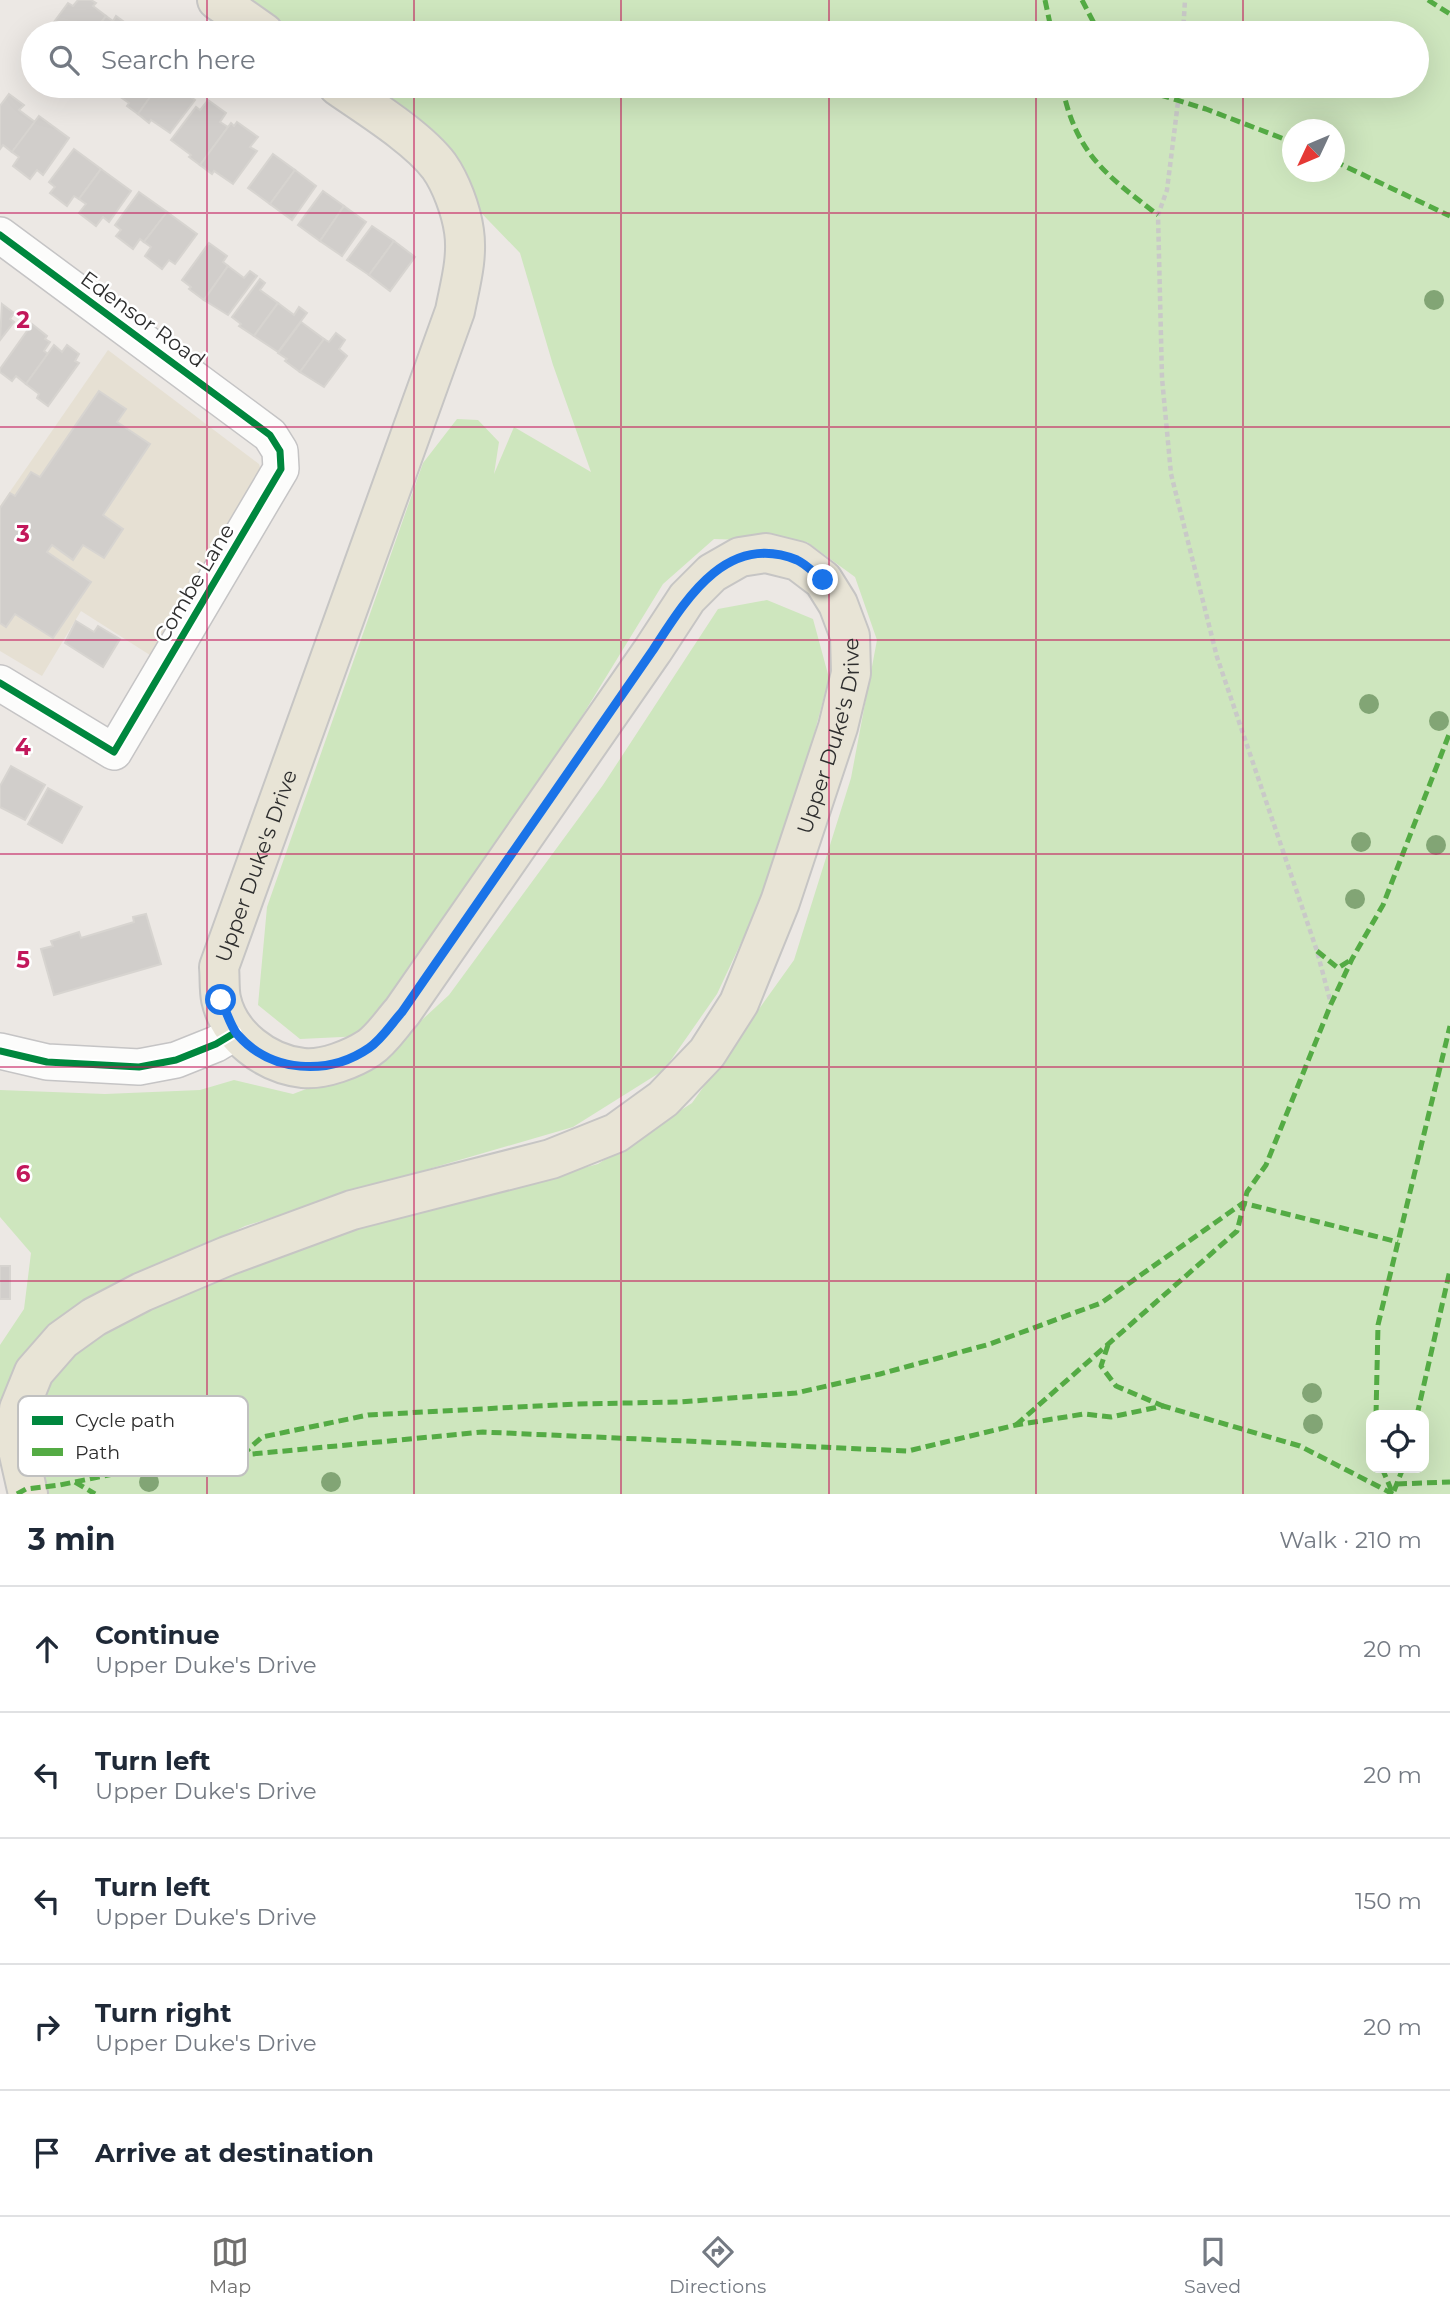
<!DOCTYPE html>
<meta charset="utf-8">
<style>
body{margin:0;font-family:Montserrat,sans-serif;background:#f2f2f3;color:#1f2937}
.controls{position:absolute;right:21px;bottom:21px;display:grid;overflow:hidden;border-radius:14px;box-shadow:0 7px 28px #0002}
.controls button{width:63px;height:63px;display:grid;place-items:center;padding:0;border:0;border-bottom:2px solid #e0e1e3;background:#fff;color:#1f2937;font:35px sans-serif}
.compass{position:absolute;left:1282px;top:119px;width:63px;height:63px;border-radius:50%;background:#fff;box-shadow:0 7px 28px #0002;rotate:226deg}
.stop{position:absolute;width:21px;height:21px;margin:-16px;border:5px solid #1a73e8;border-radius:50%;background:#fff}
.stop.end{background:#1a73e8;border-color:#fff;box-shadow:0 2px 7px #0008}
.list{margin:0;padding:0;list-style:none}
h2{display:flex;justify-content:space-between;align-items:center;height:91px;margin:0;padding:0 28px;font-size:30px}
h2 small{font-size:23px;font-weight:400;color:#747a83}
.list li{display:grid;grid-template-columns:46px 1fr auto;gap:21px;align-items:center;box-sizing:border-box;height:126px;padding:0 28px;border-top:2px solid #e0e1e3}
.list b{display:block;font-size:26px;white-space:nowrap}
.list p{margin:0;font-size:23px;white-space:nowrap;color:#747a83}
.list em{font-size:23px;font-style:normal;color:#747a83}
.icon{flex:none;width:38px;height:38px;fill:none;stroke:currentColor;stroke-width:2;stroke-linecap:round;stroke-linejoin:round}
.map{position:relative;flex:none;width:1450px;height:1494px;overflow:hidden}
.search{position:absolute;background:#fff;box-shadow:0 7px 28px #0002;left:21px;right:21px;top:21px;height:77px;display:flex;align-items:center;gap:18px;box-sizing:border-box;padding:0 24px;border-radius:38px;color:#747a83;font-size:26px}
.sheet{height:721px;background:#fff}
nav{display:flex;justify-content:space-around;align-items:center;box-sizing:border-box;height:98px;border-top:2px solid #e0e1e3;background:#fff;font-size:19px;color:#747a83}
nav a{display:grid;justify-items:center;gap:4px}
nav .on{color:#706f6e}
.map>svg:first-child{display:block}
</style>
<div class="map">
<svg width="1450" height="1494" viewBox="0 0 1450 1494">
<rect width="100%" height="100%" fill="#ece8e4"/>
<path fill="#e6e0d3" d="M 108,350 L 251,458 L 259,464 L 261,471 L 153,657 L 81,611 L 42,676 L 0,651 L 0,506 Z"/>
<g fill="#cee6be" fill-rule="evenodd">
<path d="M 240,0 L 1450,0 L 1450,1494 L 48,1494 L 32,1455 L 32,1408 L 82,1335 L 200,1278 L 373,1224 L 598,1164 L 692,1103 L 794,960 L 851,778 L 877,640 L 855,577 L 807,542 L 714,539 L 663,584 L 568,739 L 363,1036 L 300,1039 L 258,1005 L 267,907 L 423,463 L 457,419 L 478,420 L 499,442 L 494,474 L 514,427 L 591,472 L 553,365 L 520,253 L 405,134 L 345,86 L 1417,86 L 1417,33 L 281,33 ZM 1292,130 L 1334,130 L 1334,172 L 1292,172 ZM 1371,1415 L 1424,1415 L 1424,1468 L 1371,1468 Z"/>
<path d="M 767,600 L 813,619 L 829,678 L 782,855 L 717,994 L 664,1070 L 573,1127 L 408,1175 L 245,1226 L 97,1299 L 0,1426 L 0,1345 L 24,1309 L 31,1253 L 0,1217 L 0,1090 L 105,1094 L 200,1090 L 234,1080 L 293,1094 L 375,1063 L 449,995 L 603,785 L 718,609 Z"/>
</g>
<g fill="#d1cecb" stroke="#d7d4d0" stroke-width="2">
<path d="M 78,0 L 91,0 L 96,3 L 93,6 L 106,16 L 93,33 L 46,33 L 68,3 L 73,6 Z"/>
<path d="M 106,16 L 113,21 L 116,16 L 134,29 L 130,33 L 93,33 Z"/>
<path d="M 111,86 L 158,86 L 138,114 L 127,106 L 129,103 L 109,89 Z"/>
<path d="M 158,86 L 195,86 L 188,95 L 195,100 L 170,133 L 151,120 L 149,123 L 138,114 Z"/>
<path d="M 9,94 L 24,105 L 19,110 L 35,122 L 12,152 L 3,145 L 0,149 L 0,106 Z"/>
<path d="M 208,100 L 226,113 L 220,122 L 228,127 L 200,165 L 189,157 L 191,155 L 171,140 L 196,107 L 200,110 Z"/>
<path d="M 39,116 L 69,138 L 43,175 L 37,170 L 30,179 L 13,166 L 19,157 L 12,152 Z"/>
<path d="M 237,122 L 258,137 L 250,147 L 257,151 L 233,184 L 214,171 L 212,174 L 200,165 L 231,123 L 234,126 Z"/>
<path d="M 74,149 L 101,169 L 79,199 L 74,196 L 67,206 L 50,193 L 55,187 L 49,182 Z"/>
<path d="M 273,154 L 295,170 L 270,204 L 248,188 Z"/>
<path d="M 101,169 L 131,191 L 109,222 L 103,217 L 96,226 L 79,213 L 86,204 L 79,199 Z"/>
<path d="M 295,170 L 316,186 L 292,220 L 270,204 Z"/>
<path d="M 323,191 L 344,206 L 320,241 L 298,225 Z"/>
<path d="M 139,192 L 167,212 L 144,242 L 140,239 L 133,249 L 116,236 L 121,230 L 115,225 Z"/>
<path d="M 344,206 L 366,222 L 342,256 L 320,241 Z"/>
<path d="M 167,212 L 197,234 L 175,264 L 169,260 L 162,269 L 145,256 L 151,247 L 144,242 Z"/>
<path d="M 372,226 L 394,241 L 369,275 L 347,260 Z"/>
<path d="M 394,241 L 415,257 L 390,291 L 369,275 Z"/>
<path d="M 209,243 L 227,256 L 223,262 L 228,266 L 204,300 L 189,289 L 191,287 L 182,280 Z"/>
<path d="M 228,266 L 244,278 L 250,271 L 257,276 L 228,315 L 204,300 Z"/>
<path d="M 260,279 L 265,283 L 260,290 L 278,303 L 254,336 L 239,326 L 241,324 L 232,317 Z"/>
<path d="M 278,303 L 294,315 L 299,307 L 307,313 L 278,352 L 254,336 Z"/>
<path d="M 2,304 L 14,313 L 10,319 L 14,322 L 0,340 Z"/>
<path d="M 301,322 L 324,339 L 300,372 L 285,361 L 287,359 L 278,353 Z"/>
<path d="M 32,324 L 47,336 L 45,339 L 50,342 L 44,351 L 48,354 L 26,384 L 16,376 L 12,381 L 0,372 L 0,369 Z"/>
<path d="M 336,333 L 345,340 L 339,349 L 347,356 L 324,387 L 300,372 L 324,339 L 329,342 Z"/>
<path d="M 54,345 L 62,352 L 67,345 L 79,354 L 75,361 L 79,363 L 48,406 L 37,398 L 39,394 L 26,384 Z"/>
<path d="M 99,391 L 126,409 L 117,422 L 150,444 L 103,515 L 123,529 L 104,558 L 83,545 L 73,560 L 52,545 L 47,552 L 91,582 L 53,638 L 15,614 L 6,627 L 0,623 L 0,508 L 10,493 L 15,496 L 31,472 L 40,477 Z"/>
<path d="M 76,621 L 94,632 L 98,626 L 120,639 L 103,667 L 65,643 Z"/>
<path d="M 11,766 L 45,785 L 25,820 L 0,807 L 0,786 Z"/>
<path d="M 48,788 L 82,807 L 62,843 L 28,824 Z"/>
<path d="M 146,914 L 161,964 L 54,995 L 41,949 L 53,946 L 51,941 L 79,932 L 81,938 L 134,922 L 133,917 Z"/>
<rect x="0" y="1266" width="10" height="33"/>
</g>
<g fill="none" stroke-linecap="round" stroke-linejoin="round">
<g stroke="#c5c4c5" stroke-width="38">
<g id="minor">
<path d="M 0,235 L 270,435 L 280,451 L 281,469 L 114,752 L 0,683"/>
<path d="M 0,1051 L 47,1062 L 139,1067 L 176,1060 L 216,1044 L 236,1032"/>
</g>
</g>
<g stroke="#c6c5c4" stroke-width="42">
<g id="major">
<path d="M 217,0 L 264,33"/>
<path id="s1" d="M 28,1494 L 18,1450 L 19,1409 L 34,1372 L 62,1340 L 94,1317 L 142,1292 L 227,1256 L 352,1210 L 551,1159 L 616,1133 L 663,1099 L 707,1053 L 739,1003 L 780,902 L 838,727 L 851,673 L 850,636 L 838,604 L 823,580 L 798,561 L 766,553 L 740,557 L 712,573 L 687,598 L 653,650 L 402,1012 C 392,1023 382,1039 369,1048 C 352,1059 324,1070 303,1068 C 266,1064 229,1036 221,999 C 219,989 220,977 219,967 L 455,311 C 460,285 468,258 464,231 C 461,210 451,183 439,166 C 417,137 368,107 338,86"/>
</g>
</g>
<g stroke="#c9c9c8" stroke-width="4.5" stroke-dasharray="5 3.5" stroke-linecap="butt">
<path d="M 1183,33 L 1185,0"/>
<path d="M 1180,86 L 1167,190 L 1158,215 L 1162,378 L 1171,474 L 1217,657 L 1317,951 L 1331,1004"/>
</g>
<use href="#minor" stroke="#fcfcfb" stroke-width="35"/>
<use href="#major" stroke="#e8e4d6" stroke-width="38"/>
<g stroke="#54ab44" stroke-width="5" stroke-dasharray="10 5" stroke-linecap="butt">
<path d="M 1045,0 L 1052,33"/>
<path d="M 1082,0 L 1099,33"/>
<path d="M 1428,0 L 1450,14"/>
<path d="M 1062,86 C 1076,154 1106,175 1158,215"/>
<path d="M 1131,86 L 1206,109 L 1292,142"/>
<path d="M 1334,161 L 1450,216"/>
<path d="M 1317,951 L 1338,968 L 1352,959"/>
<path d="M 1108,1345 L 1101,1366 L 1116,1386 L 1163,1406"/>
<path d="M 1376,1415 L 1378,1325 L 1450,1026"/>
<path d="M 1417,1415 L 1450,1270"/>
<path d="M 1016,1425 L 1237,1231 L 1247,1192 L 1266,1165 L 1331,1004 L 1352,959 L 1383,905 L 1450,732"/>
<path d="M 242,1455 L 262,1437 L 368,1415 L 575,1404 L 680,1402 L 796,1393 L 880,1374 L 990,1344 L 1101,1303 L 1243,1203 L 1398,1242"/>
<path d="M 1382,1468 L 1393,1494"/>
<path d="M 75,1482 L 95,1494"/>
<path d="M 1397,1484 L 1450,1482"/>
<path d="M 1394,1491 L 1403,1468"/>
<path d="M 17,1494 L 26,1489 L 60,1485 L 192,1458 L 242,1455 L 483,1432 L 908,1451 L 1016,1425 L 1084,1414 L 1111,1417 L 1163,1406 L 1300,1446 L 1393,1494"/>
</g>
<g stroke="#fff" stroke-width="11">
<g id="cycleway">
<path d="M 0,235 L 270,435 L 280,451 L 281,469 L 114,752 L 0,683"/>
<path d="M 0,1051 L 47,1062 L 139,1067 L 176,1060 L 216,1044 L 236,1032"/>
</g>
</g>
<use href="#cycleway" stroke="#00873e" stroke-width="7"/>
</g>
<g fill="#82a575">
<circle cx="1434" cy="300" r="10"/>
<circle cx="1369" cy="704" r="10"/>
<circle cx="1439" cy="721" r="10"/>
<circle cx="1361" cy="842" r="10"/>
<circle cx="1436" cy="845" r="10"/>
<circle cx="1355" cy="899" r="10"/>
<circle cx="1312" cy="1393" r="10"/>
<circle cx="1313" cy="1424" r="10"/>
<circle cx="149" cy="1482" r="10"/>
<circle cx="331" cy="1482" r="10"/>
</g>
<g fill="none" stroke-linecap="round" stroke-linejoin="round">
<path stroke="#1a73e8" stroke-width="9" d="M 221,1000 C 226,1010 230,1025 237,1034 C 271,1073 328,1076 369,1048 C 382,1039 392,1023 402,1012 L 653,650 C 685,601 726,531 797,560 C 806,564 815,574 823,580"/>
</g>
<path fill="none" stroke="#c2185b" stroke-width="2" stroke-opacity="0.55" d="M 207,0 L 207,33M 414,0 L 414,33M 621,0 L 621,33M 829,0 L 829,33M 1036,0 L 1036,33M 1243,0 L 1243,33M 207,86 L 207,1494M 414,86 L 414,1494M 621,86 L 621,1494M 829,86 L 829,1494M 1036,86 L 1036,1494M 1243,86 L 1243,1494M 0,213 L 1450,213M 0,427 L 1450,427M 0,640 L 1450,640M 0,854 L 1450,854M 0,1067 L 1450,1067M 0,1281 L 1450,1281"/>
<g text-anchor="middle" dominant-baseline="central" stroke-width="5" stroke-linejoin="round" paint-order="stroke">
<g font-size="21" fill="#2e2e2e" stroke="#fff">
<text transform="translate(143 319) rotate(36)">Edensor Road</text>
<text transform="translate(194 583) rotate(-59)">Combe Lane</text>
<text stroke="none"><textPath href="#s1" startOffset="1227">Upper Duke's Drive</textPath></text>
<text stroke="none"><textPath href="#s1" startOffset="2426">Upper Duke's Drive</textPath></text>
</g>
</g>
<rect x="18" y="1396" width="230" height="80" rx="10" fill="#fff" stroke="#c0c0c0" stroke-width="2"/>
<rect x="32" y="1416" width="31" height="9" fill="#00873e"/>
<rect x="32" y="1448" width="31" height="8" fill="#54ab44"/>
<g font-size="19" fill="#2e2e2e">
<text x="75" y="1427">Cycle path</text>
<text x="75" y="1459">Path</text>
</g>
<g font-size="23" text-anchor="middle" font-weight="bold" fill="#c2185b" stroke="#fff" stroke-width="5" stroke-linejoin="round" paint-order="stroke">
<text x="23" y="328">2</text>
<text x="23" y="542">3</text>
<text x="23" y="755">4</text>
<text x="23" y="968">5</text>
<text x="23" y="1182">6</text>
</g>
</svg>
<div class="controls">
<button><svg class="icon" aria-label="locate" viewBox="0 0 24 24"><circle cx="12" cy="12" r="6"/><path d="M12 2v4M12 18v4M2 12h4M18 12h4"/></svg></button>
</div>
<svg class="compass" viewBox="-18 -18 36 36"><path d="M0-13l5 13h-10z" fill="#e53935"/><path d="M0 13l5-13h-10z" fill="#747a83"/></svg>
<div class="stop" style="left:221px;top:1000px"></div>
<div class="stop end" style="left:823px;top:580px"></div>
<div class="search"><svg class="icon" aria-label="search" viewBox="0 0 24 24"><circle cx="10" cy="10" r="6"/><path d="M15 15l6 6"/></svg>Search here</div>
</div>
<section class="sheet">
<h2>3 min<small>Walk · 210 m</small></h2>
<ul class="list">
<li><svg class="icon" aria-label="ahead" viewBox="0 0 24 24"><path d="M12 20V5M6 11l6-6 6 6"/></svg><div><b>Continue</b><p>Upper Duke's Drive</p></div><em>20 m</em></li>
<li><svg class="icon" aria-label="left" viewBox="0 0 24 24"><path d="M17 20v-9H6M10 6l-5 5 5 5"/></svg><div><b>Turn left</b><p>Upper Duke's Drive</p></div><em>20 m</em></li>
<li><svg class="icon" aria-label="left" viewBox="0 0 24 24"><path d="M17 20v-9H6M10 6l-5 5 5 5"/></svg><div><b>Turn left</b><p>Upper Duke's Drive</p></div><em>150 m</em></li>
<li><svg class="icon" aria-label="right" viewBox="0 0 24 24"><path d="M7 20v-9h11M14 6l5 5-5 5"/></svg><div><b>Turn right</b><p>Upper Duke's Drive</p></div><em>20 m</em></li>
<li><svg class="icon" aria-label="arrive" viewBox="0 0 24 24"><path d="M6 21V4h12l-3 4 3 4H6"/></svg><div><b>Arrive at destination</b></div></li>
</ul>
</section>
<nav>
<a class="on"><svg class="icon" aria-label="map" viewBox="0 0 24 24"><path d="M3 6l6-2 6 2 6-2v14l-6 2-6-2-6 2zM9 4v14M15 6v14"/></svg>Map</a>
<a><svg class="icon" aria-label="directions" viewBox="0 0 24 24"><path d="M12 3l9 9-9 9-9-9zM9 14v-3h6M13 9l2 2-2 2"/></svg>Directions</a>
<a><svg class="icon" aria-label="saved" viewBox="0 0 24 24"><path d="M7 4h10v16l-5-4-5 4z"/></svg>Saved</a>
</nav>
